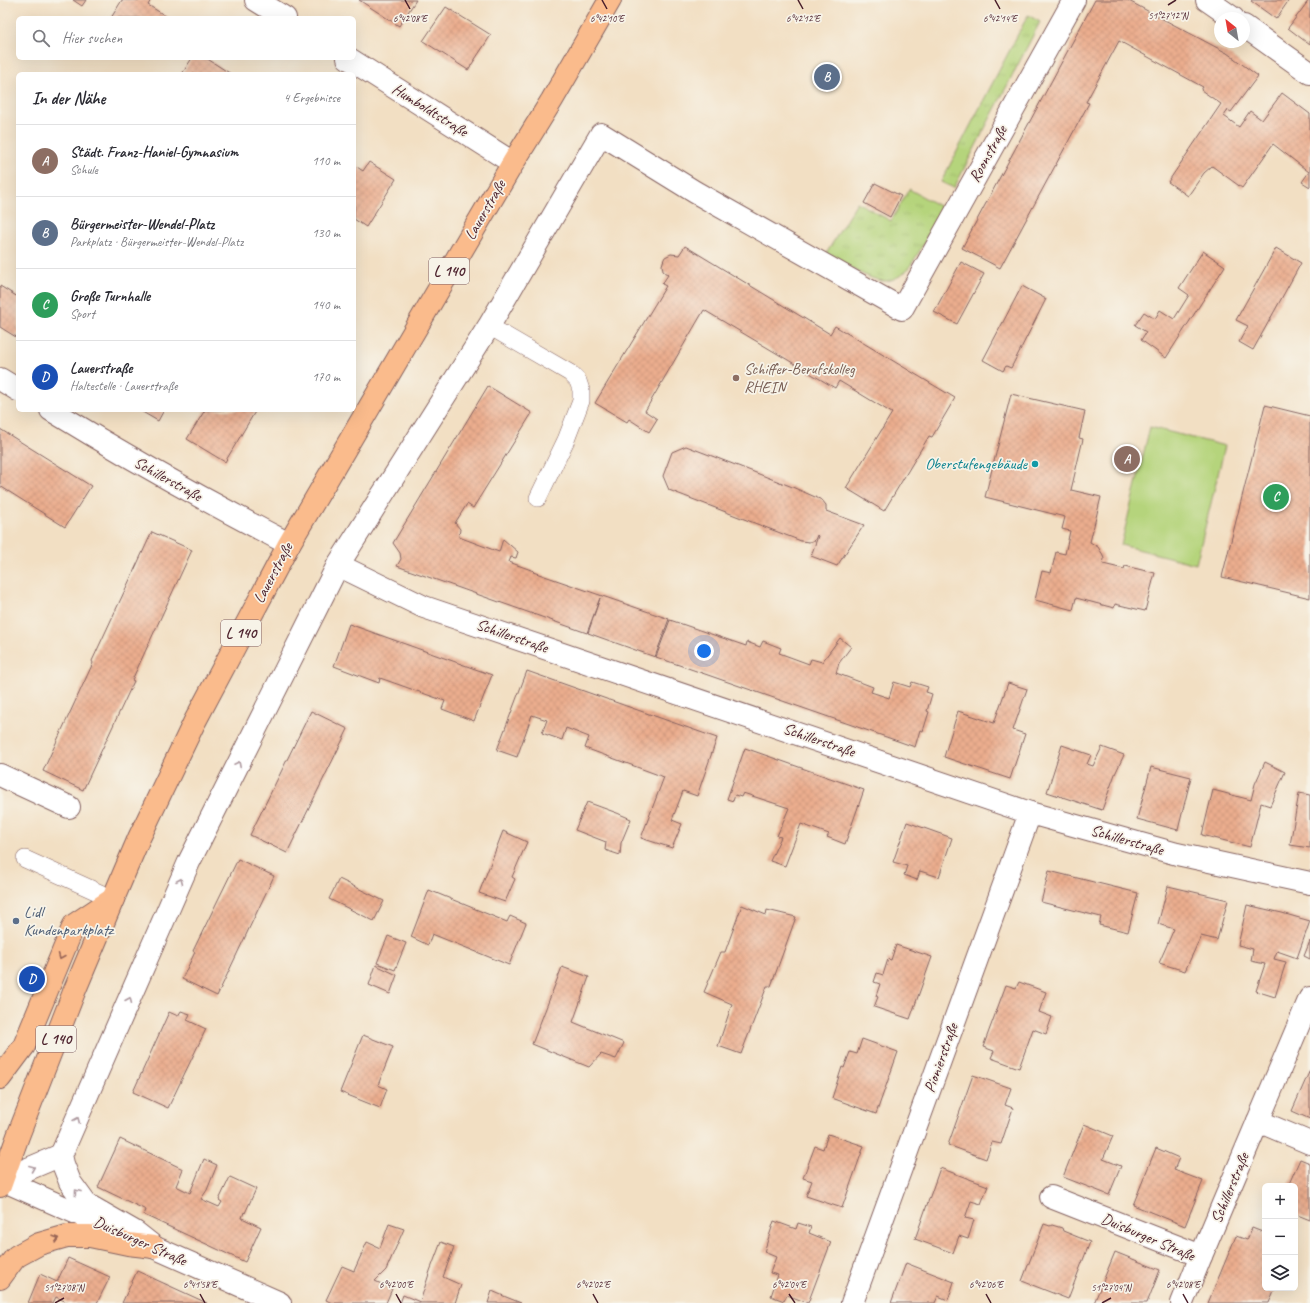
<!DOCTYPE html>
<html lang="de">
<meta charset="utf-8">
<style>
body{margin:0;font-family:Caveat,sans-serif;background:#f7f7f7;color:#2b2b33}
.controls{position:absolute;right:12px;bottom:12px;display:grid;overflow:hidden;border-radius:6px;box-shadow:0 4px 16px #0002}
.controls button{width:36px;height:36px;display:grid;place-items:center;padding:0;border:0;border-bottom:1px solid #e1e1e2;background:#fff;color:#2b2b33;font:20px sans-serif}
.compass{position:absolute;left:1214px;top:12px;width:36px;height:36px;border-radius:50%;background:#fff;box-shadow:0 4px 16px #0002;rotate:329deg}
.you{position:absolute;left:704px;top:651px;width:14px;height:14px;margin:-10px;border:3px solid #fff;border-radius:50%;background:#1a73e8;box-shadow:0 0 0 6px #1a73e833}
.badge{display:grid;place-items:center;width:26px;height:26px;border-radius:50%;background:#0f766e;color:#fff;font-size:13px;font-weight:700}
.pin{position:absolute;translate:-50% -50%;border:2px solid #fff;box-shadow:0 1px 4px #0006}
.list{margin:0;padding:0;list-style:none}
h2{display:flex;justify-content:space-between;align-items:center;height:52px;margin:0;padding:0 16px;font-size:17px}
h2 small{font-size:13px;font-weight:400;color:#7c7c81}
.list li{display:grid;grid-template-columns:26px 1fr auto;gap:12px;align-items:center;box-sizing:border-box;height:72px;padding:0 16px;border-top:1px solid #e1e1e2}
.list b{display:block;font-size:15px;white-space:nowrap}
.list p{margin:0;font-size:13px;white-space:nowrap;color:#7c7c81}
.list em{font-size:13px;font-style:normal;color:#7c7c81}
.icon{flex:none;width:22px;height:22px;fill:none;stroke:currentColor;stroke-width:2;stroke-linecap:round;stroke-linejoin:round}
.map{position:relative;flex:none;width:1310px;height:1303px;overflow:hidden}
.search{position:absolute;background:#fff;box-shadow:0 4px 16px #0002;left:16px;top:16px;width:340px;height:44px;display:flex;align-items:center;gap:10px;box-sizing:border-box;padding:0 14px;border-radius:6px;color:#7c7c81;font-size:15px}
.panel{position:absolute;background:#fff;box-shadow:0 4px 16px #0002;left:16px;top:72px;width:340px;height:340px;border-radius:6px}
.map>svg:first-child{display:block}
</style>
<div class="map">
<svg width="1310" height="1303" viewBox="0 0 1310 1303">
<defs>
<pattern id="grass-tufts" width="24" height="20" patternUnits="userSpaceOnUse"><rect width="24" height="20" fill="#b5d47b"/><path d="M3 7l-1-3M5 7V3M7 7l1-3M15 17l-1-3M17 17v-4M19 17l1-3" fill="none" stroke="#9db66a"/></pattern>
<pattern id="building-cross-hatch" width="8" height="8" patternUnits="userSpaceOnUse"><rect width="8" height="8" fill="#ebad8e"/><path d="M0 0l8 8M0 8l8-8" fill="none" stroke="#cb947b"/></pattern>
</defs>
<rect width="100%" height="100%" fill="#f7f3e8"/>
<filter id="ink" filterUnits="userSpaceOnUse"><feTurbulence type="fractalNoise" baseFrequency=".025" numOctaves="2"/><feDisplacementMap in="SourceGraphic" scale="8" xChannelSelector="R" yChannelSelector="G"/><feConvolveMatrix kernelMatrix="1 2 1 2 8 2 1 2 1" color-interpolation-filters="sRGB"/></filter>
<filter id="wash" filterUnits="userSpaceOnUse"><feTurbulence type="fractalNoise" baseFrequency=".012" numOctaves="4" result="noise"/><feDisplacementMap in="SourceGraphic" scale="16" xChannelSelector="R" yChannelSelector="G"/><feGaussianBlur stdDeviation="0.9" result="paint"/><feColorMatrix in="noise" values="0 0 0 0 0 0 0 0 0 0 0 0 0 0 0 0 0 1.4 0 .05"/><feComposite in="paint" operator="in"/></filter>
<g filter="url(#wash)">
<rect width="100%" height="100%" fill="#f2dfc3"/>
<g fill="url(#grass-tufts)" stroke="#807a53">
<path d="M 1028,15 L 1040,22 L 954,188 L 941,182 Z"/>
<path d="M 909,189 L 943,208 C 934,223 915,264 903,274 C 898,277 891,281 885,281 C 870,281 841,262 826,254 L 857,202 L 891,221 Z"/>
</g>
<path fill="#b5d47b" stroke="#807a53" d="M 1150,427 L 1225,446 L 1196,564 L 1121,545 Z"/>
<g id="blocks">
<g fill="url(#building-cross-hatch)">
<path d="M 73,0 L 86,0 L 82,6 Z"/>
<path d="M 122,0 L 151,0 L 148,5 L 169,18 L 111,18 Z"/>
<path d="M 359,0 L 416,0 L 399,26 Z"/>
<path d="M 1095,0 L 1127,0 L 1227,53 L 1258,76 L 1231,112 L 1228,110 L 1224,116 L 1239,127 L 1250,111 L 1262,120 L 1282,93 L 1310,114 L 1310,187 L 1302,182 L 1309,172 L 1273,144 L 1242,188 L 1212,166 L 1204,173 L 1188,196 L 1168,182 L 1221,104 L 1201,90 L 1203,87 L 1119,41 L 1086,102 L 1089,103 L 1000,268 L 962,248 Z"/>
<path d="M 1252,0 L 1289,0 L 1276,19 L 1251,1 Z"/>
<path d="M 1309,0 L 1310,0 L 1310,45 L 1288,28 Z"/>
<path d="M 446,7 L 491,35 L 468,70 L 423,41 Z"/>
<path d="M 192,58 L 206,58 L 231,74 L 182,74 Z"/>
<path d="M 369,162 L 396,179 L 366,227 L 354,219 L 354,165 L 363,171 Z"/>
<path d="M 875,183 L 901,196 L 890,217 L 864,203 Z"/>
<path d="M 685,246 L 830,334 L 835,326 L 955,398 L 932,437 L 929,436 L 884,511 L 846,488 L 892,413 L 839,381 L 835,388 L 704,310 L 645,411 L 657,419 L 649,432 L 629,419 L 627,422 L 595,403 L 666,286 L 662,284 L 668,275 L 663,271 L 662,265 L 664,259 L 665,257 L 671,254 L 679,255 Z"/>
<path d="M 1276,248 L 1301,263 L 1253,350 L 1239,342 L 1248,326 L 1236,320 Z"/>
<path d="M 1203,251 L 1225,266 L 1166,358 L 1141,340 L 1146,332 L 1135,325 L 1144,312 L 1155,319 L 1160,310 L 1174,319 L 1189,295 L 1179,288 Z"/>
<path d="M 961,262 L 984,274 L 957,324 L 934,312 Z"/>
<path d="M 0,286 L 18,297 L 18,333 L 16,337 L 0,327 Z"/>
<path d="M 1022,286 L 1046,299 L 1011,368 L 1006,366 L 1003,371 L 983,360 Z"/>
<path d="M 488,386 L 532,413 L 473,508 L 467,504 L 455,523 L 460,529 L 459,537 L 499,552 L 503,539 L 518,552 L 516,558 L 511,557 L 509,562 L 534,571 L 533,572 L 669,619 L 655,657 L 588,633 L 600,598 L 587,633 L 397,566 L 401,559 L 400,553 L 393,543 Z"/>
<path d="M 1011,394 L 1085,411 L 1079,438 L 1083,439 L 1071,490 L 1101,497 L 1090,542 L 1098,547 L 1103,555 L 1104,559 L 1103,564 L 1124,569 L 1125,566 L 1155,573 L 1145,611 L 1115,604 L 1114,608 L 1076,598 L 1073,610 L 1035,600 L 1042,571 L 1051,573 L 1056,552 L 1065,554 L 1070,531 L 1062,529 L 1065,517 L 985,497 Z"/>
<path d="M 1265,405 L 1310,416 L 1310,598 L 1222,577 Z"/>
<path d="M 139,410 L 164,410 L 158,421 Z"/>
<path d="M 205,410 L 256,410 L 225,462 L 187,439 Z"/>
<path d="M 0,429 L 91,486 L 65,527 L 0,486 Z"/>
<path d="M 686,446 L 790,486 L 822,500 L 826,505 L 826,511 L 864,525 L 837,566 L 811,556 L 818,536 L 817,535 L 815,540 L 809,542 L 801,541 L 669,490 L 663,476 L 672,452 Z"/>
<path d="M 152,532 L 192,550 L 132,680 L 134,681 L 83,790 L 43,771 L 93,663 L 92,661 Z"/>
<path d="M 670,620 L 746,646 L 747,642 L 760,647 L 763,641 L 781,648 L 779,653 L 809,664 L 811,659 L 822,662 L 840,638 L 851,647 L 839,663 L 836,673 L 873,687 L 871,692 L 889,698 L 894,682 L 910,687 L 912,682 L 928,687 L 926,692 L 932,694 L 927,711 L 929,712 L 923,731 L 920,730 L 915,747 L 656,657 Z"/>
<path d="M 349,624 L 492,675 L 474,721 L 442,709 L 445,701 L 380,678 L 379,683 L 334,666 Z"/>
<path d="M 527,671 L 717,738 L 697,796 L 683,791 L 672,820 L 682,824 L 672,848 L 641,838 L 664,777 L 585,748 L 589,737 L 566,728 L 562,740 L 542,733 L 547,720 L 532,715 L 517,757 L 497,750 Z"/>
<path d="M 1008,683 L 1027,689 L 1013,730 L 1025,734 L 1010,779 L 944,757 L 958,711 L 994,723 Z"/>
<path d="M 311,711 L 348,729 L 287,853 L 250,835 Z"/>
<path d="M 1062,745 L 1091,755 L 1087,764 L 1093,766 L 1102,747 L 1124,755 L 1115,774 L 1102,810 L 1047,792 Z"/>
<path d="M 745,748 L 864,790 L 845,844 L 827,837 L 829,834 L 801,824 L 785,866 L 770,861 L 781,837 L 777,836 L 789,808 L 743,793 L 741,797 L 735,795 L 733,801 L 727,799 Z"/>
<path d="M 1265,762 L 1285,772 L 1270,806 L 1261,803 L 1250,847 L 1202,835 L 1213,790 L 1251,800 L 1255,784 Z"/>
<path d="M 1151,767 L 1191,777 L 1178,830 L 1137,819 Z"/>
<path d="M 1299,793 L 1310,795 L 1310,848 L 1290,845 Z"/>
<path d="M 587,802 L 617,813 L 631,819 L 621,843 L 620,855 L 605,850 L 606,842 L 575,830 Z"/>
<path d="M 907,822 L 952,838 L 939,877 L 920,871 L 917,880 L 904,875 L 907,866 L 893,862 Z"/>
<path d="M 503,831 L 527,842 L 512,877 L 515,879 L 505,902 L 479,893 Z"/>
<path d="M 238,859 L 274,876 L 217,996 L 182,979 L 195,952 L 193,951 Z"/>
<path d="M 1049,871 L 1138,893 L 1128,932 L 1099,925 L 1101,917 L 1041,902 Z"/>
<path d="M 339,879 L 384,901 L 374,921 L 329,899 Z"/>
<path d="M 1168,886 L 1228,900 L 1217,940 L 1201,936 L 1185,971 L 1159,963 L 1174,929 L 1158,924 Z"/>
<path d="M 429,890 L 507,922 L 510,916 L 526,923 L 509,965 L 432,934 L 428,945 L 411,937 Z"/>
<path d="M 742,905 L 766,915 L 767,910 L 796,917 L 771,986 L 767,986 L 741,1054 L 718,1046 L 732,1004 L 704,992 L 721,952 L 725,952 Z"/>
<path d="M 1247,905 L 1282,913 L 1310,921 L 1297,958 L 1277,951 L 1274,959 L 1286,962 L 1275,997 L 1256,991 L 1265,964 L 1251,961 L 1253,949 L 1238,945 Z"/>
<path d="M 388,936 L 406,943 L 395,970 L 377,963 Z"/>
<path d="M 1310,941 L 1310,959 L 1304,956 Z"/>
<path d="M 896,945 L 932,957 L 910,1019 L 874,1007 L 878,997 L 876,996 L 880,984 L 874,982 L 877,973 L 883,975 L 888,959 L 891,960 Z"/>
<path d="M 376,965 L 397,975 L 390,994 L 369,985 Z"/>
<path d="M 562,967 L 589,977 L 573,1022 L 624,1043 L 616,1059 L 601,1054 L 589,1067 L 532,1044 Z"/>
<path d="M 1019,982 L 1046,992 L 1039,1012 L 1052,1017 L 1046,1034 L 1033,1029 L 1019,1068 L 991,1058 L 994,1051 L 983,1047 L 1006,985 L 1016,988 Z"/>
<path d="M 181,1011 L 190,1014 L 187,1020 L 206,1029 L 168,1108 L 133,1092 L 169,1012 L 178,1016 Z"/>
<path d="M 363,1035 L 393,1047 L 378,1085 L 387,1089 L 380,1108 L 340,1092 Z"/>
<path d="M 862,1039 L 898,1052 L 876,1114 L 832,1098 L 842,1067 L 844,1068 L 850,1052 L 857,1054 Z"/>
<path d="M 1310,1070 L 1310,1119 L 1292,1111 Z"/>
<path d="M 973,1075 L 1011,1088 L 1005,1105 L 1013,1108 L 1001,1144 L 992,1142 L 986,1159 L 948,1145 Z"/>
<path d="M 1084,1124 L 1113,1136 L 1103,1159 L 1121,1166 L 1109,1195 L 1063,1177 Z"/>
<path d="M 828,1134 L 864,1146 L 842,1208 L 806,1196 L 812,1181 L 803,1178 L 815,1146 L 823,1149 Z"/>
<path d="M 120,1139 L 183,1169 L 176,1186 L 190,1193 L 204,1159 L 217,1165 L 207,1190 L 201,1199 L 219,1207 L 222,1202 L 219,1200 L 230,1177 L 256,1189 L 245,1213 L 244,1212 L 242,1218 L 261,1227 L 245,1262 L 144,1215 L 146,1210 L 98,1187 Z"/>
<path d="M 1156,1148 L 1179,1158 L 1174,1170 L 1203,1181 L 1185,1226 L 1133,1205 Z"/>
<path d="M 1300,1159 L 1310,1163 L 1310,1220 L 1295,1214 L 1295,1186 L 1288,1186 Z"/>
<path d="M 940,1168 L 988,1186 L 981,1204 L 971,1201 L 965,1218 L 974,1220 L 968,1239 L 959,1236 L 953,1253 L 915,1239 Z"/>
<path d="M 774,1221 L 796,1229 L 798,1223 L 811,1227 L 809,1233 L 831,1242 L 808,1303 L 787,1295 L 784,1301 L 771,1296 L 778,1275 L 770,1273 L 776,1257 L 764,1252 Z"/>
<path d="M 389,1224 L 404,1229 L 386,1270 L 375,1281 L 392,1289 L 386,1303 L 332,1303 L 326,1300 L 342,1266 L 354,1271 L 367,1242 L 380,1248 Z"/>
<path d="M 1044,1224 L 1050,1226 L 1052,1225 L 1062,1228 L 1063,1231 L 1090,1242 L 1068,1299 L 1022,1281 Z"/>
<path d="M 1252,1228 L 1265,1233 L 1265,1288 L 1275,1288 L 1269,1303 L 1208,1303 L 1236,1236 L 1247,1240 Z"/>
<path d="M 441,1242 L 454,1247 L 443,1277 L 461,1285 L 455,1303 L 400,1303 L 403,1295 L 420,1302 L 430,1271 Z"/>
<path d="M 1115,1252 L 1160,1270 L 1147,1303 L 1094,1303 Z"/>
<path d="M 68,1258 L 110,1277 L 97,1303 L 69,1303 L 56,1297 L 53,1303 L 28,1303 L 40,1274 L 57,1282 Z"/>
<path d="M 906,1263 L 954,1282 L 948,1300 L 938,1296 L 935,1303 L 891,1303 Z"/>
<path d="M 137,1271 L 207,1303 L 122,1303 Z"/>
<path d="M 492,1291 L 506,1297 L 521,1303 L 488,1303 Z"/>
</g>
</g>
</g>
<g filter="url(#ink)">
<use href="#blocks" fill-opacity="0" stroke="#856260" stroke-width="1"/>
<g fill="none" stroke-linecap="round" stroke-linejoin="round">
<g stroke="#856260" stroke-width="18">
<g id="service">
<path d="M 489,326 L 570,373 L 578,381 L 581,390 L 581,401 L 566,440 L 538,498"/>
<path d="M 25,859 L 113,899"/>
</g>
</g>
<g stroke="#856260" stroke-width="24">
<g id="minor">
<path d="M 256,0 L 285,18"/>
<path d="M 1207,0 L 1233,18"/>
<path d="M 1244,26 L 1310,73"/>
<path d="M 348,58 L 513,163"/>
<path d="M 0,379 L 18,390"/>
<path d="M 51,410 C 129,458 208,502 289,544"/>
<path d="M 338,565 L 424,607 L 1030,813 L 1177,854 L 1310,883"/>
<path d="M 0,775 L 69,807"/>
<path d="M 1258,1121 L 1310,1143"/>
<path d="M 0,1179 L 99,1223"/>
<path d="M 2,1180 L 61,1155"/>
<path d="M 1051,1197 L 1201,1256"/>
<path d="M 140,1241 L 280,1303"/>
<path d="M 154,1247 L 135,1232 L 86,1204 L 70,1182 L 63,1164 L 61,1155 L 189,862 L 338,565 L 489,326 L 601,134 L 695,192 L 902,309 L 1074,0"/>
<path d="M 852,1303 L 1030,813"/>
<path d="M 1182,1303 L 1201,1256 L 1310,998"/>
</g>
</g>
<g stroke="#856260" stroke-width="24">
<g id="primary">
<path d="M 0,1078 L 24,1046 L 74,925 L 113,899"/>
<path d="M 0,1186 L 18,1136 L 74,992 L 113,899 L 139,838 L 194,723 L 289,544 L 513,163 L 552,100 L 610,0"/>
<path d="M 0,1278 L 14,1259 L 17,1256 L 39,1244 L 67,1236 L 90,1236 L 128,1244 L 154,1247"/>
</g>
</g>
<use href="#service" stroke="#fff" stroke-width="17"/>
<use href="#minor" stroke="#fff" stroke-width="22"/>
<use href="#primary" stroke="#fabb8c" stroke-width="22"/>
</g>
<defs><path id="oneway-chevron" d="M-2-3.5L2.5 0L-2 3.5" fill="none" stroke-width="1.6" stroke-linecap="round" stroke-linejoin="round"/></defs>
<g stroke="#ae9aa0">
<use href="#oneway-chevron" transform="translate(238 764) rotate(-63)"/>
<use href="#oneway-chevron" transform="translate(180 881) rotate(-67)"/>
<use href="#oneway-chevron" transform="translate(129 1000) rotate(-67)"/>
<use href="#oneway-chevron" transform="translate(77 1120) rotate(-67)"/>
<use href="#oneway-chevron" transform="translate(32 1168) rotate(-22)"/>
<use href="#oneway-chevron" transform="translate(77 1192) rotate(-126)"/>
</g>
<g stroke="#996557">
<use href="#oneway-chevron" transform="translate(61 957) rotate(113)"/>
<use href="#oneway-chevron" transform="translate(56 1239) rotate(-16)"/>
</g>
</g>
<path fill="none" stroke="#4a1f2b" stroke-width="1.5" d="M 405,0 L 410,9M 602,0 L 607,9M 798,0 L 803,9M 995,0 L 1000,9M 1168,5 L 1176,0M 200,1294 L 205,1303M 396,1294 L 401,1303M 593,1294 L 598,1303M 789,1294 L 795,1303M 986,1294 L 991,1303M 1183,1294 L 1188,1303M 55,1303 L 64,1298M 1102,1303 L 1111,1298"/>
<circle fill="#8d6e63" stroke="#f7f3e8" stroke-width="1.5" cx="736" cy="378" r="4"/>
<circle fill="#0f9aa8" stroke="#f7f3e8" stroke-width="1.5" cx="1035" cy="464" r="4"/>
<circle fill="#5c6f8a" stroke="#f7f3e8" stroke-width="1.5" cx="16" cy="921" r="4"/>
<g text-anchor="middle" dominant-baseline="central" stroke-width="3.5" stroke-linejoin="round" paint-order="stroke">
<g fill="#f7f3e8" stroke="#7e5f64" stroke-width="1">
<rect x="429" y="258" width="40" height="26" rx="3"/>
<rect x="221" y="620" width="40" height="26" rx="3"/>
<rect x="36" y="1026" width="40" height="26" rx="3"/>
</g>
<g font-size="15" font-weight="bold" fill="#4a1f2b">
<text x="449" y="271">L 140</text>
<text x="241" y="633">L 140</text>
<text x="56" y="1039">L 140</text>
</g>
<g font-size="16" fill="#4a1f2b" stroke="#f7f3e8">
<text transform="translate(430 110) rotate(32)">Humboldtstraße</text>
<text transform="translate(988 154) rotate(-61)">Roonstraße</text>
<text transform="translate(485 210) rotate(-60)">Lauerstraße</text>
<text transform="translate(168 479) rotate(29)">Schillerstraße</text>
<text transform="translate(273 573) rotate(-62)">Lauerstraße</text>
<text transform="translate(512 636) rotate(19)">Schillerstraße</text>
<text transform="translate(819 740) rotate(19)">Schillerstraße</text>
<text transform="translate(1127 840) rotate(16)">Schillerstraße</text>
<text transform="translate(941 1058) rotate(-70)">Pionierstraße</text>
<text transform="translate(1230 1188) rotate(-67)">Schillerstraße</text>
<text transform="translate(1148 1237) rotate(23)">Duisburger Straße</text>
<text transform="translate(140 1241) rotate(24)">Duisburger Straße</text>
</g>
<g font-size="16" fill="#785e54" stroke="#f7f3e8" text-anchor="start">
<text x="744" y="369">Schiffer-Berufskolleg<tspan x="744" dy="18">RHEIN</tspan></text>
</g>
<g font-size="16" fill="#0d838f" stroke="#f7f3e8" text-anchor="end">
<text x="1027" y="464">Oberstufengebäude</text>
</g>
<g font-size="16" fill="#4e5e75" stroke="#f7f3e8" text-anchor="start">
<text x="24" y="912">Lidl<tspan x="24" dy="18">Kundenparkplatz</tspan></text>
</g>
</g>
<g font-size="10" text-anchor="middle" fill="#4a1f2b" stroke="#f7f3e8" stroke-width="3.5" stroke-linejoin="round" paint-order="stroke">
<text x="1168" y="19">51°27'12"N</text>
<text x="410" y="22">6°42'08"E</text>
<text x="607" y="22">6°42'10"E</text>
<text x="803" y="22">6°42'12"E</text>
<text x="1000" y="22">6°42'14"E</text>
<text x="200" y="1288">6°41'58"E</text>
<text x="396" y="1288">6°42'00"E</text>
<text x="593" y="1288">6°42'02"E</text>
<text x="789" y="1288">6°42'04"E</text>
<text x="986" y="1288">6°42'06"E</text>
<text x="1183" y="1288">6°42'08"E</text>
<text x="64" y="1291">51°27'08"N</text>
<text x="1111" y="1291">51°27'04"N</text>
</g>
</svg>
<div class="controls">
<button>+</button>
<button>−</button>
<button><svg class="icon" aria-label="layers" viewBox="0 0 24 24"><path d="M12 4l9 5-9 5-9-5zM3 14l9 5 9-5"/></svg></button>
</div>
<svg class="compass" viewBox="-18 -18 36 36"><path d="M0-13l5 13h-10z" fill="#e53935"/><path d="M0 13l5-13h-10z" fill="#7c7c81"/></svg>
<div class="you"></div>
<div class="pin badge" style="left:1127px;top:459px;background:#8d6e63">A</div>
<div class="pin badge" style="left:827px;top:77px;background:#5c6f8a">B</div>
<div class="pin badge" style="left:1276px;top:497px;background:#2e9e5b">C</div>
<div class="pin badge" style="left:32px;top:979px;background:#1a4fb4">D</div>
<div class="search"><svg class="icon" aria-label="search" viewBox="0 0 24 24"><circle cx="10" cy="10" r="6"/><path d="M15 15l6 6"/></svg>Hier suchen</div>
<section class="panel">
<h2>In der Nähe<small>4 Ergebnisse</small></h2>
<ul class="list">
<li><span class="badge" style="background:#8d6e63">A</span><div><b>Städt. Franz-Haniel-Gymnasium</b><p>Schule</p></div><em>110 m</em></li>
<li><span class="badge" style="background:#5c6f8a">B</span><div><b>Bürgermeister-Wendel-Platz</b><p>Parkplatz · Bürgermeister-Wendel-Platz</p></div><em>130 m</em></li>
<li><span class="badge" style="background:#2e9e5b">C</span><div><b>Große Turnhalle</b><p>Sport</p></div><em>140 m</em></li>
<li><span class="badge" style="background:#1a4fb4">D</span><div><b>Lauerstraße</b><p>Haltestelle · Lauerstraße</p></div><em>170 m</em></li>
</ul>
</section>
</div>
